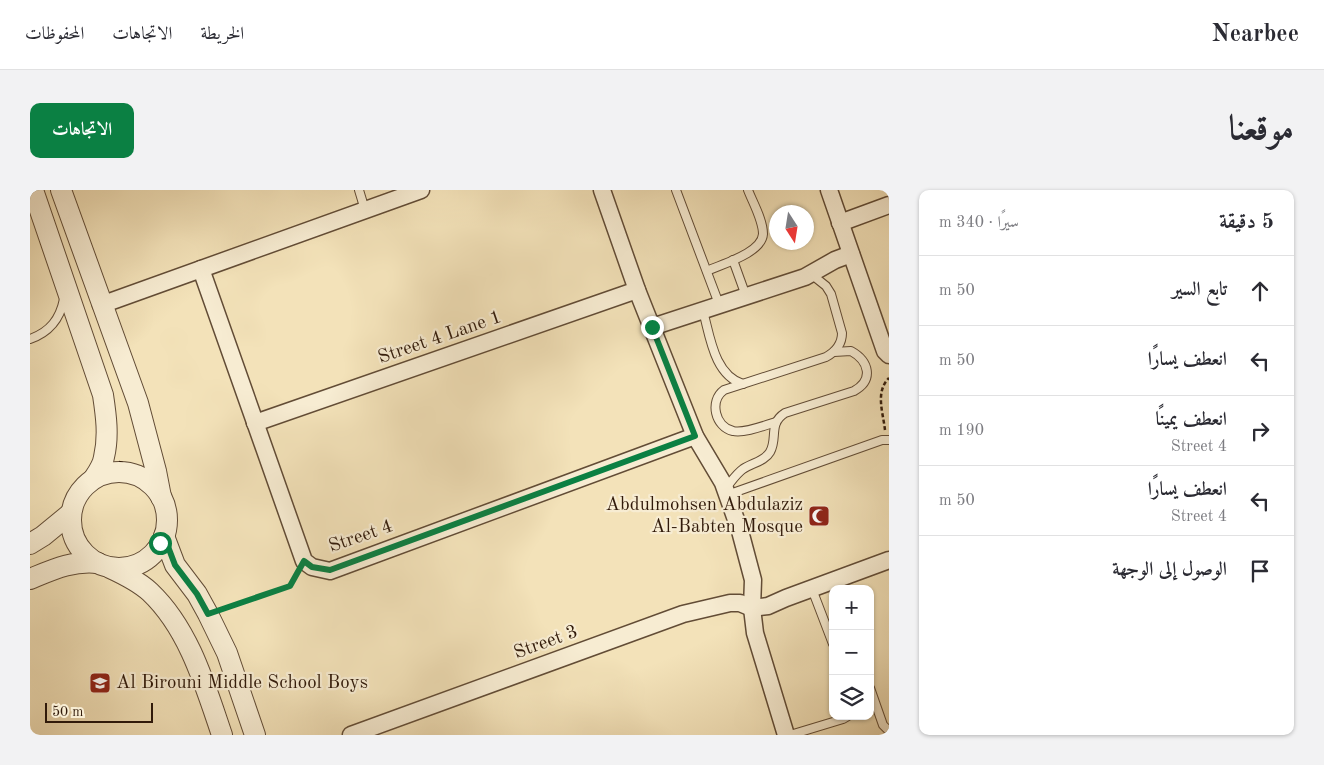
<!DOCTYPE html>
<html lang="ar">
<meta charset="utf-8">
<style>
body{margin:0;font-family:"Old Standard TT",Amiri,serif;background:#f2f2f3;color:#2b2b33;direction:rtl}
.controls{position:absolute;right:15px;bottom:15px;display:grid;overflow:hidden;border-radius:10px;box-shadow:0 1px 4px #0004}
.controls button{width:45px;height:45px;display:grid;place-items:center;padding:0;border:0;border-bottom:1px solid #e1e1e2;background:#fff;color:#2b2b33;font:25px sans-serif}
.compass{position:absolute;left:739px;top:15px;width:45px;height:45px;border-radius:50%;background:#fff;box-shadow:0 1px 4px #0004;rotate:168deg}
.scale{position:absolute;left:15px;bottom:12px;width:108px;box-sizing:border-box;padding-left:5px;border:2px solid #311a0a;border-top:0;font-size:14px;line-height:18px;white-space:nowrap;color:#311a0a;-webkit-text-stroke:4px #f7ecd2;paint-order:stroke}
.stop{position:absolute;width:15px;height:15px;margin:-11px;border:4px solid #0b8043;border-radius:50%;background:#fff}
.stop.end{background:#0b8043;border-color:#fff;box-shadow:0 1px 5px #0008}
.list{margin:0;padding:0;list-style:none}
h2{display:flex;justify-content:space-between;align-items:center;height:65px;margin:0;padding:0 20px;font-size:21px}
h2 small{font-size:16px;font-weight:400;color:#7c7c81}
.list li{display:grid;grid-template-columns:32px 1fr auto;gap:15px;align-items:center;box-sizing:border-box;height:70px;padding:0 20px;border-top:1px solid #e1e1e2}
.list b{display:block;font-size:19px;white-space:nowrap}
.list p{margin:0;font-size:16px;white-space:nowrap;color:#7c7c81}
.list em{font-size:16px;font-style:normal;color:#7c7c81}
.icon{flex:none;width:28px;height:28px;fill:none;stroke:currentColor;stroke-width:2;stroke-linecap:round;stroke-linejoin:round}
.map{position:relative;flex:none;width:859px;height:545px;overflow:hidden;direction:ltr;border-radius:10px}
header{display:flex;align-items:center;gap:30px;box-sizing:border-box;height:70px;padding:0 25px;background:#fff;border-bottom:1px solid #e1e1e2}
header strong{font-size:24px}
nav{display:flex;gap:28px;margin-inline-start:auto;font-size:18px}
.intro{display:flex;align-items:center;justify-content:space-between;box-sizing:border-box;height:120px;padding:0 30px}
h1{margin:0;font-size:35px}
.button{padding:12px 22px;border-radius:10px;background:#0b8043;color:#fff;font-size:18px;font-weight:700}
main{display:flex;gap:30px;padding:0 30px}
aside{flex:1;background:#fff;border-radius:10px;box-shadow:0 1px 4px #0004}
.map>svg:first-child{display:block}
</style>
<header>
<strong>Nearbee</strong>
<nav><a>الخريطة</a><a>الاتجاهات</a><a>المحفوظات</a></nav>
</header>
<div class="intro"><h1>موقعنا</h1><a class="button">الاتجاهات</a></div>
<main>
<aside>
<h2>5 دقيقة<small>سيرًا · 340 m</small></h2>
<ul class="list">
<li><svg class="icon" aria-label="ahead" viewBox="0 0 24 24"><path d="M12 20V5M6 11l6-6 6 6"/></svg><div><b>تابع السير</b></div><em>50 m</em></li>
<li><svg class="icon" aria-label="left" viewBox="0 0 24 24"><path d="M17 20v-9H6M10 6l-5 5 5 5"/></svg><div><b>انعطف يسارًا</b></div><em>50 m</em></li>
<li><svg class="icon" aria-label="right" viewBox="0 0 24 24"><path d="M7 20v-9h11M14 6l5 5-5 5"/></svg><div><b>انعطف يمينًا</b><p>Street 4</p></div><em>190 m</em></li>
<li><svg class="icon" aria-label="left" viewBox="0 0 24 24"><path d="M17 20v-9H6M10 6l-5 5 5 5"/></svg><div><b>انعطف يسارًا</b><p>Street 4</p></div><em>50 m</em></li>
<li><svg class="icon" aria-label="arrive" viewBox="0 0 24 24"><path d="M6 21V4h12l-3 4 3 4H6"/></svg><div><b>الوصول إلى الوجهة</b></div></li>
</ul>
</aside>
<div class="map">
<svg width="859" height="545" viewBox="0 0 859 545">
<rect width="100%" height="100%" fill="#f3e2b9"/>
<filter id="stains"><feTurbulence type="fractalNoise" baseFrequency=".004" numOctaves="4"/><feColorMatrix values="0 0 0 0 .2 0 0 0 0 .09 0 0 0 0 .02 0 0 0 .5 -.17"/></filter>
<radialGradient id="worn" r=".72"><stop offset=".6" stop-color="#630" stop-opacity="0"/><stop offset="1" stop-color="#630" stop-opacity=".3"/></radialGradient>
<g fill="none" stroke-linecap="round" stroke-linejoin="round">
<g stroke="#624c36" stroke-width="10">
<g id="service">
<path d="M 329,0 L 335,20"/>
<path d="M 646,0 L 689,114"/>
<path d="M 703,70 L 716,106"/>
<path d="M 677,81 C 692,74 732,63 733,44 C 733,30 723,13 718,0"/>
<path d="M 673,121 C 680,146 684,185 713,194"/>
<path d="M 0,149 C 20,142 30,129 34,109"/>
<path d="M 746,232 C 736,235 713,244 703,241 C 685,237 679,211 694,200 L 796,167 C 805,162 812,154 812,143 L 801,104 L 796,96 L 781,84"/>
<path d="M 695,299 C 701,292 706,284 713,279 C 722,273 735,271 740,262 C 748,248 738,234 755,223 L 824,201 C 844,190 839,171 821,161 L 804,162"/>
<path d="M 697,305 L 852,250 L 859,250"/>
<path d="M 782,399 L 803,454"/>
<path d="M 840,498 L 853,535 L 859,541"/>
<path d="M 760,545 L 813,529 L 818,526"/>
</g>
</g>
<g stroke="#624c36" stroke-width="19">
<g id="minor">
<path d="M 572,0 L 607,100 L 665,246 L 693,293 L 710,341 L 723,390 L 722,418 L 725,443 L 756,545"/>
<path d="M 799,0 L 855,161 L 859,165"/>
<path d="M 810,33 L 859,15"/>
<path d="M 171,79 L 274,371 L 282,377 L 300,381 L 665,246"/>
<path d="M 71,115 L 391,0"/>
<path d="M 622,137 L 775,87 L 805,70 L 821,64"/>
<path d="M 225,233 L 607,100"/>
<path d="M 321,545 L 653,424 L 700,413 L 710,413 L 722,418 L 738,416 L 756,408 L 859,370"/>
</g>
</g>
<g stroke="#624c36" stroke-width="22">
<g id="tertiary">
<path d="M 3,0 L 73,205 C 76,225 79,246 74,267 C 73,275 68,282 64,288"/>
<path d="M 31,0 L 108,213 L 126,281 L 131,307"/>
<circle cx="89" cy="330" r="48"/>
<path d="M 134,346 L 145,375 L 167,404 L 178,424 L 197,463 L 225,545"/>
<path d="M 0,354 L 13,346 L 41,323"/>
<path d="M 80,378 C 93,384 108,391 120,402 C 159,439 175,495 192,545"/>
<path d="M 0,389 C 22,380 43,370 68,373"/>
</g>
</g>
<g stroke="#311a0a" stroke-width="2.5" stroke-dasharray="4 2.5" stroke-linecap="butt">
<path d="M 855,240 C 853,222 845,202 859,188"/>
<path d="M 89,272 L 108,277"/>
<path d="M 194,418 L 260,396 L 267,383"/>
</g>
<use href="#service" stroke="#f7ecd2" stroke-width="8"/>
<use href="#minor" stroke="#f7ecd2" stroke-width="16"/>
<use href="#tertiary" stroke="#f7ecd2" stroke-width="20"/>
</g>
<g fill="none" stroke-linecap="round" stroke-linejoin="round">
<path stroke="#0b8043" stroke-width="6" d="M 130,353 L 134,346 L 145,375 L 167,404 L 178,424 L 260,396 L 274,371 L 282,377 L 300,380 L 665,246 L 622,137"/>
</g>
<defs>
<g id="mosque-square" transform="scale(1.125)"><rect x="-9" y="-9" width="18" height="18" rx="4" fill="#8f2418" stroke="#f7ecd2"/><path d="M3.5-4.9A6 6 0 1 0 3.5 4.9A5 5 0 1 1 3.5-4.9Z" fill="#fff"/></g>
<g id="school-square" transform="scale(1.125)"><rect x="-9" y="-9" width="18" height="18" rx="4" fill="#8f2418" stroke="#f7ecd2"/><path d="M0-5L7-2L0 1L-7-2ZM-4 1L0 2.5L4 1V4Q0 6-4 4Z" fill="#fff"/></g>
</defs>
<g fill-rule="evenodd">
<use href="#mosque-square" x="789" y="326"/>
<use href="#school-square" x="70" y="493"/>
</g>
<g text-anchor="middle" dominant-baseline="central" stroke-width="4.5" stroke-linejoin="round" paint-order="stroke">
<g font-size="19" fill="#311a0a" stroke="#f7ecd2">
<text transform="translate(410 148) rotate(-19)">Street 4 Lane 1</text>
<text transform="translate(331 347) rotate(-19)">Street 4</text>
<text transform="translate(516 453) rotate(-20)">Street 3</text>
</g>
<g font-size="19" fill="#311a0a" stroke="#f7ecd2" text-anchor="end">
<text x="773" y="315">Abdulmohsen Abdulaziz<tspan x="773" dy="22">Al-Babten Mosque</tspan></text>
<text x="86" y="493" text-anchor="start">Al Birouni Middle School Boys</text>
</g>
</g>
<rect width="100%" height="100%" filter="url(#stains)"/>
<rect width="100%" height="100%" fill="url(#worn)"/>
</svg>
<div class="controls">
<button>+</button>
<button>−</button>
<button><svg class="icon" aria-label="layers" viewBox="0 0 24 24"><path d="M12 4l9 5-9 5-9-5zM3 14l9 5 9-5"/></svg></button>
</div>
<svg class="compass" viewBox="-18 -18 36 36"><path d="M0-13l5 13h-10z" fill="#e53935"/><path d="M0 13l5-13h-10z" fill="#7c7c81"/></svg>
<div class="scale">50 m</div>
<div class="stop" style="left:130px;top:353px"></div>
<div class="stop end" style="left:622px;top:137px"></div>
</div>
</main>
